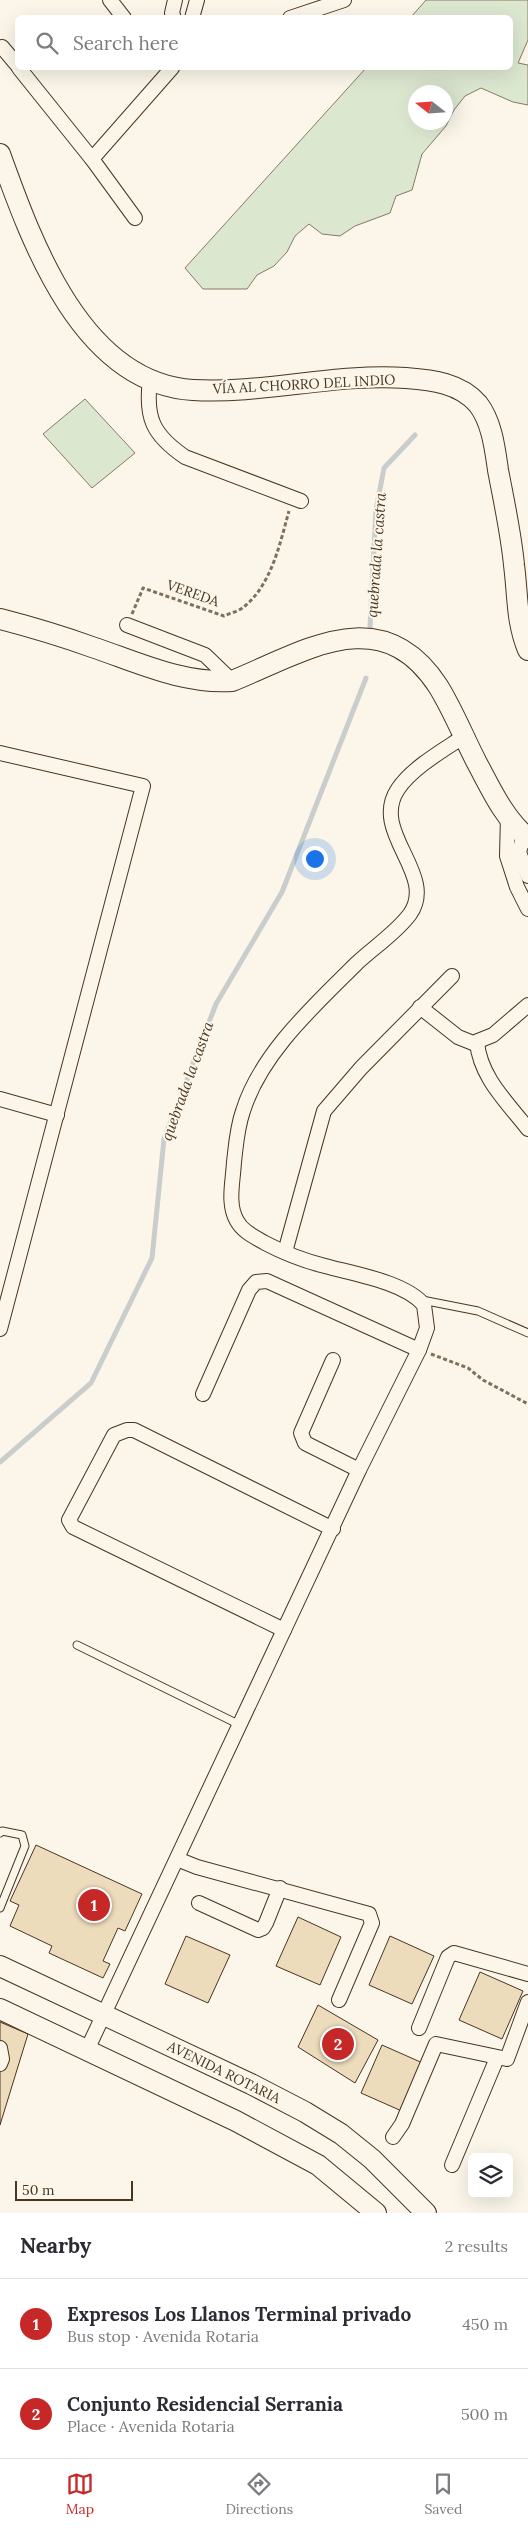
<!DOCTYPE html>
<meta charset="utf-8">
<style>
body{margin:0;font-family:Lora,serif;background:#f7f7f7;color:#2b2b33}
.controls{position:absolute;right:15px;bottom:15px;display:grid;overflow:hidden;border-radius:8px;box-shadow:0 5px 20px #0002}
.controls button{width:45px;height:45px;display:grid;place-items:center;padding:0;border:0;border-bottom:1px solid #e1e1e2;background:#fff;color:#2b2b33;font:25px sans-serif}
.compass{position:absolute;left:408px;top:85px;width:45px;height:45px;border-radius:50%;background:#fff;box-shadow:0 5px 20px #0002;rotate:287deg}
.scale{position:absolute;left:15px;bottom:12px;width:118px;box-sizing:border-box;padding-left:5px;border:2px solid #4a3520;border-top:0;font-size:14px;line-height:18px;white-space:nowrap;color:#4a3520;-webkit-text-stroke:4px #fbf6e9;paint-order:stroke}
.you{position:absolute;left:314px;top:858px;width:18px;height:18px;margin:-12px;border:4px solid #fff;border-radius:50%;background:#1a73e8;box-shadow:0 0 0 8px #1a73e833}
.badge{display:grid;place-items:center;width:32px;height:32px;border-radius:50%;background:#c62828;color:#fff;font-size:16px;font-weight:700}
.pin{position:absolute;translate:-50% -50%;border:2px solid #fff;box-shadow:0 1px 5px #0006}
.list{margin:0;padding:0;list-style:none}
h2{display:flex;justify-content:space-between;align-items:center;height:65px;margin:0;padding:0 20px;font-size:21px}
h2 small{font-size:16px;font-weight:400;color:#7c7c81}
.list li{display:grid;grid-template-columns:32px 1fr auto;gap:15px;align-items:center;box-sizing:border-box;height:90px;padding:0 20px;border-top:1px solid #e1e1e2}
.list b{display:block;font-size:19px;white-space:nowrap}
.list p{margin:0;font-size:16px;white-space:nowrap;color:#7c7c81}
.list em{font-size:16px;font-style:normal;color:#7c7c81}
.icon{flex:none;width:28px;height:28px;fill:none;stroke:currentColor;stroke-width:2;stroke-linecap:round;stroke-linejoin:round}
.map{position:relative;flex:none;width:528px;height:2213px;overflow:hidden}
.search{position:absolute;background:#fff;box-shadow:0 5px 20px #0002;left:15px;right:15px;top:15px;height:55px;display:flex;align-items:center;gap:12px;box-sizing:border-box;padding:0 18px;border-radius:8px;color:#7c7c81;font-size:19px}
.sheet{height:245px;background:#fff}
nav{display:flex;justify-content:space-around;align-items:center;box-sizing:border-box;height:70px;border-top:1px solid #e1e1e2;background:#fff;font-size:14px;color:#7c7c81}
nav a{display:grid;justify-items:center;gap:2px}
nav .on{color:#c62828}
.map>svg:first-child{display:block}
</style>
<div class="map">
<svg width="528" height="2213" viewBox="0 0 528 2213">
<rect width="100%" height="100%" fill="#fbf6e9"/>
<g fill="#dce7d0" stroke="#887966" fill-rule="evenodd">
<path d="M 426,0 L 528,0 L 528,40 L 518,63 L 528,65 L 528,105 L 513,102 L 481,88 L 465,96 L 454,110 L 446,126 L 422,154 L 412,190 L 396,196 L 390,213 L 355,226 L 340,236 L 322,234 L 309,224 L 295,236 L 287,252 L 274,266 L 257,275 L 247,289 L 203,289 L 185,268 L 366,68 L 510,68 L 510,18 L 411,17 ZM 416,92 L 446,92 L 446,122 L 416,122 Z"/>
<path d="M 85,399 L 135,453 L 92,488 L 43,434 Z"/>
</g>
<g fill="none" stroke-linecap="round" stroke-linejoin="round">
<g stroke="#c9cecd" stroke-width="5">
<path d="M 370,627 L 376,510 L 384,468 L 415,435"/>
<path d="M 0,1462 L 91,1383 L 152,1258 L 164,1139 L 216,1004 L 282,892 L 366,678"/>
</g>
</g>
<g fill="#ecdcbc" stroke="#4a3520">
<path d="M 36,1845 L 142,1894 L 125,1931 L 118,1928 L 103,1961 L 110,1964 L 103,1978 L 49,1953 L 52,1946 L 10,1926 L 19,1905 L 10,1901 Z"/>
<path d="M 298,1917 L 341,1937 L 320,1985 L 276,1966 Z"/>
<path d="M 186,1936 L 230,1955 L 208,2003 L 165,1984 Z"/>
<path d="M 390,1936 L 434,1956 L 412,2004 L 369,1985 Z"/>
<path d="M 480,1972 L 523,1991 L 502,2039 L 459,2020 Z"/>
<path d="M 318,2005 L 378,2040 L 355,2083 L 298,2047 Z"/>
<path d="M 0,2022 L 28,2034 L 0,2125 Z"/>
<path d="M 382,2045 L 425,2064 L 404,2112 L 361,2093 Z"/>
</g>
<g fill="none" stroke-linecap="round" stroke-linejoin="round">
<g stroke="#4a3520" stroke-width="9">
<g id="lane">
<path d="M 422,1300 L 478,1311 L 528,1333"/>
<path d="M 77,1645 L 240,1725"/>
<path d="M 0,1833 L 2,1831 L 22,1835 L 25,1846 L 0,1908"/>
</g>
</g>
<g stroke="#4a3520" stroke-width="16">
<g id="street">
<path d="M 110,0 L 124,18"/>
<path d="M 174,18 L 172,13 L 175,0"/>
<path d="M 192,18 L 197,0"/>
<path d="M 290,18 L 344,0"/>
<path d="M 2,47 L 18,66"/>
<path d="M 19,68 L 92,159 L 172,68"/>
<path d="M 92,159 L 135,218"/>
<path d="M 150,380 C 145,418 153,435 185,457 L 301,501"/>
<path d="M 127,625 L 205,655 L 232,681"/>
<path d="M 0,753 L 143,786 L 0,1329"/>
<path d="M 508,815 L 507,856 L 517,887 L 528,909"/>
<path d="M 524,835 L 519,852 L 528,876"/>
<path d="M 420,1007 L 458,1037 L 473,1043 L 493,1035 L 528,1005"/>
<path d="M 477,1042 C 480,1077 507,1102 528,1129"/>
<path d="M 0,1099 L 57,1115"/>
<path d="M 285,1252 L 324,1111 L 361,1068 L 452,976"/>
<path d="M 333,1360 L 301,1433 L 305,1443 L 359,1470"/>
<path d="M 203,1394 L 249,1290 L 256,1282 L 267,1281 L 419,1350"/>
<path d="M 284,1630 L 73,1527 L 69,1520 L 114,1435 L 127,1430 L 134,1430 L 333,1529"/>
<path d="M 177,1859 L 197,1867 L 369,1914 L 372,1923 L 339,2000"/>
<path d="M 199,1903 L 258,1930 L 263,1928 L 266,1923 L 280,1888"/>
<path d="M 419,2028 L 448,1957 L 454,1953 L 528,1974"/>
<path d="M 0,2048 L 2,2059 L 0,2064"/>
<path d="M 87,2050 L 359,1470 L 419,1350 L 427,1328 L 424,1305 C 405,1282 354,1274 325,1266 C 305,1261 284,1253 265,1243 C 255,1237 243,1232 237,1221 C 227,1204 233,1182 234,1162 C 236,1145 237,1128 243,1111 C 261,1053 315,1005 357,963 C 374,947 396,933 410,914 C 438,874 369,832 398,789 C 412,768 442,751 463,737"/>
<path d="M 393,2137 L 402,2124 L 436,2044 L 507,2059 L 528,2002"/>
<path d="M 452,2165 L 497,2058"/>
</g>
</g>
<g stroke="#4a3520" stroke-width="22">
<g id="secondary">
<path d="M 0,154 C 32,243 82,383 193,390 C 264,394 335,373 406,378 C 432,380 460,383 478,404 C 492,422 495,449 498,470 C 504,502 511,533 514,565 C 518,595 516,621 528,650"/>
<path d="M 0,619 C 31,627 61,636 92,647 C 137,662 182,684 232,681 C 304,652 381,599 438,686 C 453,710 464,738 477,763 C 491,789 505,820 528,838"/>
<path d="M 0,1966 L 251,2084 L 305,2112 L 341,2134 L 372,2159 L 426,2213"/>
<path d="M 0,2009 L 236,2121 L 318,2165 L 376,2213"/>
</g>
</g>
<g stroke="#7f6f5c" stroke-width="3" stroke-dasharray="4 2.5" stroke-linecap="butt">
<path d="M 132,614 L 143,588 L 224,616 C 230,613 240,611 245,606 C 272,583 280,543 289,511"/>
<path d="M 431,1354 L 468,1368 L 483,1380 L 528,1404"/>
</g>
<use href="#lane" stroke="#fbf6e9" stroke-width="7"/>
<use href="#street" stroke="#fbf6e9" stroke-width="14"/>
<use href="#secondary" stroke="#fbf6e9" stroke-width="20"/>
</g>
<g text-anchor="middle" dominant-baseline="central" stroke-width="4" stroke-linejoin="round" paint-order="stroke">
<g font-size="14" fill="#4a3520" stroke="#fbf6e9">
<text transform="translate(304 384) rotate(-3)">VÍA AL CHORRO DEL INDIO</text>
<text transform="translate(193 593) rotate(19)">VEREDA</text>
<text transform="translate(224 2072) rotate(26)">AVENIDA ROTARIA</text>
</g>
<g font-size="15" font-style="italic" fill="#4a3520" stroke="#fbf6e9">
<text transform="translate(376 555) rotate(-86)">quebrada la castra</text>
<text transform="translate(187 1081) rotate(-70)">quebrada la castra</text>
</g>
</g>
</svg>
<div class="controls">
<button><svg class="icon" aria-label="layers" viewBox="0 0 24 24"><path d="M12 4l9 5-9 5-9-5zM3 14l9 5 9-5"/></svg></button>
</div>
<svg class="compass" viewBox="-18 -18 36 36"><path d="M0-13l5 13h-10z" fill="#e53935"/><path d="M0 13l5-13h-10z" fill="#7c7c81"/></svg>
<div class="scale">50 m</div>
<div class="you"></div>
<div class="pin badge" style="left:94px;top:1905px">1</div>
<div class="pin badge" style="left:338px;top:2044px">2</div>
<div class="search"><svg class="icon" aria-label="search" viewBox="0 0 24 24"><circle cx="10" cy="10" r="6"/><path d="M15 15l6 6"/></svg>Search here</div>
</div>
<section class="sheet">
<h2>Nearby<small>2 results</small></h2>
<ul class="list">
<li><span class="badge">1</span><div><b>Expresos Los Llanos Terminal privado</b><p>Bus stop · Avenida Rotaria</p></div><em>450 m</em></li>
<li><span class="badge">2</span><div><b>Conjunto Residencial Serrania</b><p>Place · Avenida Rotaria</p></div><em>500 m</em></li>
</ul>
</section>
<nav>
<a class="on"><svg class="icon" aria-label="map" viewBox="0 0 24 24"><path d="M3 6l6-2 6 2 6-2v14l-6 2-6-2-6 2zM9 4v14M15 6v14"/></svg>Map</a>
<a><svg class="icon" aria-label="directions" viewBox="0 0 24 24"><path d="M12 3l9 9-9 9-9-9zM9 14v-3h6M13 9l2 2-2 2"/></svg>Directions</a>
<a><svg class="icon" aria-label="saved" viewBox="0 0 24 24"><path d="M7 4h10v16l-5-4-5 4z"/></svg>Saved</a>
</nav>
